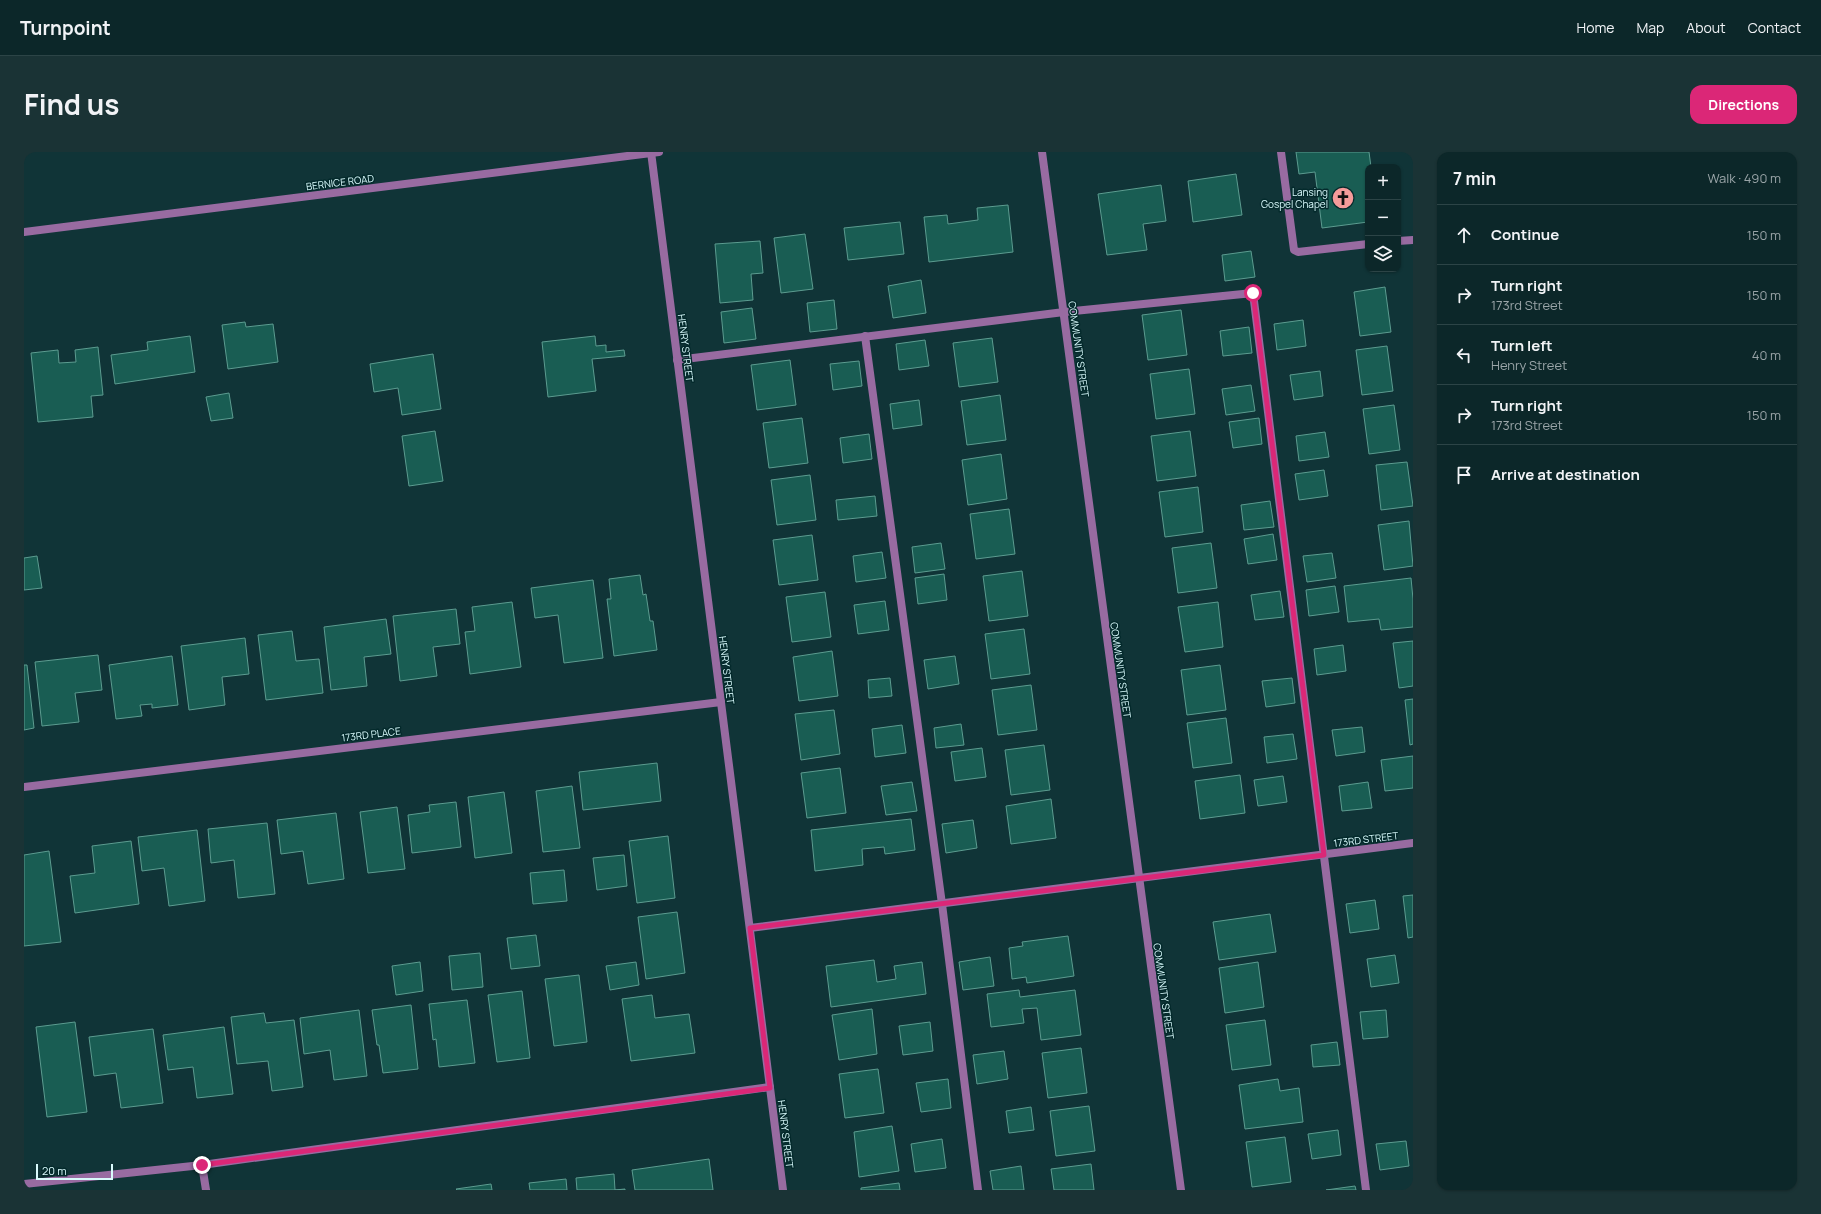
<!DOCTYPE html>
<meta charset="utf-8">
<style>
body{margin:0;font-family:Manrope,sans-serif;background:#1a3335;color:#f1f3f6}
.controls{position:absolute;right:12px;top:12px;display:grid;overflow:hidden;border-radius:8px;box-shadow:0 1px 3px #0004}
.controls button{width:36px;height:36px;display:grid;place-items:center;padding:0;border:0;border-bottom:1px solid #2c4446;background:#0c2729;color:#f1f3f6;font:20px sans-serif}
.scale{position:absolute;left:12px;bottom:10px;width:77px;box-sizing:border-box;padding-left:4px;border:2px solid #d9fafc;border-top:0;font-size:11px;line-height:14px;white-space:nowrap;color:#d9fafc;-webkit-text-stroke:3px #042a2c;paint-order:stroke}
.stop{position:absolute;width:12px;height:12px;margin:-9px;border:3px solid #db2777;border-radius:50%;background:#fff}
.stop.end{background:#db2777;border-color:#fff;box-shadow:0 1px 4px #0008}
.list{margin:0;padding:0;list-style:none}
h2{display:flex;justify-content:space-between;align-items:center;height:52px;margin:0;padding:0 16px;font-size:17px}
h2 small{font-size:13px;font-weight:400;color:#9aa5a8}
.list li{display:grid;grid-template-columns:26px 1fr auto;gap:12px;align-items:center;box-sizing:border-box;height:60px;padding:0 16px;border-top:1px solid #2c4446}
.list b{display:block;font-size:15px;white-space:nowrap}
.list p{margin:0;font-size:13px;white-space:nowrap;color:#9aa5a8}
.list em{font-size:13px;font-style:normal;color:#9aa5a8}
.icon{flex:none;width:22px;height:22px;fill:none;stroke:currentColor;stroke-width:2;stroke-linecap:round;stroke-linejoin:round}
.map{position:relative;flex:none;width:1389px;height:1038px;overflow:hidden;border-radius:12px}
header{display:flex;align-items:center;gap:24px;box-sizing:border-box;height:56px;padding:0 20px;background:#0c2729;border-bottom:1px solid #2c4446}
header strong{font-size:19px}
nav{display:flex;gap:22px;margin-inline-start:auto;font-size:14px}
.intro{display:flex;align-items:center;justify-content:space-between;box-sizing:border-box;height:96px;padding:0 24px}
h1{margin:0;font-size:28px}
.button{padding:10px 18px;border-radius:12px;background:#db2777;color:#fff;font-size:14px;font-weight:700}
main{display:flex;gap:24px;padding:0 24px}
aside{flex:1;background:#0c2729;border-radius:12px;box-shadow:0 1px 3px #0004}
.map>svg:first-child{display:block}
</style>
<header>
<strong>Turnpoint</strong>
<nav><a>Home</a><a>Map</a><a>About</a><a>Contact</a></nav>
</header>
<div class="intro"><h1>Find us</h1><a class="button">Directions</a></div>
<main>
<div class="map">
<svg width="1389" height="1038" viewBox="0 0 1389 1038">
<rect width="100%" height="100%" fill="#103437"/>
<g fill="#195d53" stroke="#5c9c90">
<path d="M 1272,0 L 1345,0 L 1347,15 L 1344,15 L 1344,70 L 1298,76 L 1291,20 L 1275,22 Z"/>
<path d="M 1212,22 L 1218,63 L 1169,70 L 1164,29 Z"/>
<path d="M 1137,33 L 1142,69 L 1119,72 L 1123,98 L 1083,103 L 1074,42 Z"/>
<path d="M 984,53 L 989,100 L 905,110 L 900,65 L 923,63 L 924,72 L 954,68 L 953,56 Z"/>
<path d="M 876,70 L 880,102 L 824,108 L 820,76 Z"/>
<path d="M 781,82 L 789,137 L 757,141 L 750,86 Z"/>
<path d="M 736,89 L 739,121 L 727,122 L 729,148 L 696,151 L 691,92 Z"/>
<path d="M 1227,99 L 1231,125 L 1201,129 L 1198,103 Z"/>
<path d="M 897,128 L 902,161 L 869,166 L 864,134 Z"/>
<path d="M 1361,135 L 1367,180 L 1336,184 L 1330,140 Z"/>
<path d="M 810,148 L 813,177 L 786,180 L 783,151 Z"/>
<path d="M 728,156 L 732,187 L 700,191 L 697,160 Z"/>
<path d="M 1157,158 L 1163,203 L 1124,208 L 1118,163 Z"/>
<path d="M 1279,168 L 1282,194 L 1253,198 L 1250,172 Z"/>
<path d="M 221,170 L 222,175 L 249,172 L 254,210 L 204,217 L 198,173 Z"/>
<path d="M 1225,175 L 1228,201 L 1199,204 L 1196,179 Z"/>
<path d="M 166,184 L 171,220 L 91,232 L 87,203 L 124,198 L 123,190 Z"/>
<path d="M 571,184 L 572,194 L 582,193 L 582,200 L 600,198 L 601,204 L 568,207 L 572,239 L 524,245 L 518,190 Z"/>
<path d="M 968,186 L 974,230 L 935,235 L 929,191 Z"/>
<path d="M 901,188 L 905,214 L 875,218 L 872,192 Z"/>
<path d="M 1363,194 L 1369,239 L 1338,243 L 1332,198 Z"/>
<path d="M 74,195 L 79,243 L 67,244 L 69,265 L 14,270 L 7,201 L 34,198 L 35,211 L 52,210 L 51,198 Z"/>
<path d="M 409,202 L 417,257 L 378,263 L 374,236 L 350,240 L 346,212 Z"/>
<path d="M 766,208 L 772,253 L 733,258 L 727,213 Z"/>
<path d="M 835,209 L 838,234 L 809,238 L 806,212 Z"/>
<path d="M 1165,217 L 1171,262 L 1132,267 L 1126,222 Z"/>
<path d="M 1296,219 L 1299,244 L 1270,248 L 1266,223 Z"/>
<path d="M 1227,233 L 1231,259 L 1202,263 L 1198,237 Z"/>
<path d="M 205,241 L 209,266 L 187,269 L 182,245 Z"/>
<path d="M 976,243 L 982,288 L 943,293 L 937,249 Z"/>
<path d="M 895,248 L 898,273 L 869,277 L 866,252 Z"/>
<path d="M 1370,253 L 1376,298 L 1345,302 L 1339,257 Z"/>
<path d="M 778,266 L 784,311 L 745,316 L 739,271 Z"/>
<path d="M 1235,266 L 1238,292 L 1209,296 L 1205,270 Z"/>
<path d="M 411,279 L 419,329 L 385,334 L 378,284 Z"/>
<path d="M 1166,279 L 1172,324 L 1133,329 L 1127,284 Z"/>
<path d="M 1301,280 L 1305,305 L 1275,309 L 1272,284 Z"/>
<path d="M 845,282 L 848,307 L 819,311 L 816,286 Z"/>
<path d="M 977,302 L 983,347 L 944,353 L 938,308 Z"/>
<path d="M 1383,310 L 1389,354 L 1357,358 L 1352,313 Z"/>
<path d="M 1300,318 L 1304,344 L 1275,348 L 1271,322 Z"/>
<path d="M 786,323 L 792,368 L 753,373 L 747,328 Z"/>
<path d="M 1174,335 L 1179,380 L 1141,385 L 1135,340 Z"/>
<path d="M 851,344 L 853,364 L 814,368 L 812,348 Z"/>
<path d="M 1246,349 L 1250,375 L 1220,378 L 1217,353 Z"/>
<path d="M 985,357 L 991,402 L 952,407 L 946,362 Z"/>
<path d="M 1385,369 L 1389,414 L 1360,418 L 1354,373 Z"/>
<path d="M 1249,382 L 1253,408 L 1224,412 L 1220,387 Z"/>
<path d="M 788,383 L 794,428 L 755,433 L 749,388 Z"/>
<path d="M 917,391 L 921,417 L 891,421 L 888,395 Z"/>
<path d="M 1187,391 L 1193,436 L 1154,441 L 1148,396 Z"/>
<path d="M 858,400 L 862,426 L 832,430 L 829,404 Z"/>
<path d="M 1308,401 L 1312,426 L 1283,430 L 1279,404 Z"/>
<path d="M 13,404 L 18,436 L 0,438 L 0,406 Z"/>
<path d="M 998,419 L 1004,464 L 965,469 L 959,424 Z"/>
<path d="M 920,422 L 923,448 L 894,452 L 891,426 Z"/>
<path d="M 616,423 L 619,443 L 622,442 L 626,469 L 629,469 L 633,498 L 590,504 L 583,447 L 587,447 L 585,427 Z"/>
<path d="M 1387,426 L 1389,447 L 1389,475 L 1357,478 L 1355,467 L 1324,470 L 1320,434 Z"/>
<path d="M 569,428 L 579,506 L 540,511 L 534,463 L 511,466 L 507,436 Z"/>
<path d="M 1311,434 L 1315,460 L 1285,464 L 1282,438 Z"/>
<path d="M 1256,439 L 1260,465 L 1231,468 L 1227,443 Z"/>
<path d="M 801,440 L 807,485 L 768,490 L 762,445 Z"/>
<path d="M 861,449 L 865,478 L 834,482 L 830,453 Z"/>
<path d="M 488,450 L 497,515 L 446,522 L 441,480 L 451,479 L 448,455 Z"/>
<path d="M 1194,450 L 1199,495 L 1161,500 L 1154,455 Z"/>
<path d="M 432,457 L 436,492 L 409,495 L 413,524 L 376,529 L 369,464 Z"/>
<path d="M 362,467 L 367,502 L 340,505 L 343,534 L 307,538 L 300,475 Z"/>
<path d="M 1000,477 L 1006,522 L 967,527 L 961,482 Z"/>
<path d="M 268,479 L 272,509 L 295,507 L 299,541 L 242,548 L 234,483 Z"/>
<path d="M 221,486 L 225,522 L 198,525 L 201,553 L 165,558 L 157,494 Z"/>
<path d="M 1389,489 L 1389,534 L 1375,536 L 1369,491 Z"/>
<path d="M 1319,493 L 1322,519 L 1293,523 L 1290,497 Z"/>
<path d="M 808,499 L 814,544 L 775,549 L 769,505 Z"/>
<path d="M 74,503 L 78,538 L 51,541 L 55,570 L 18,574 L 11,510 Z"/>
<path d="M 148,504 L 154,553 L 128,556 L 128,552 L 116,553 L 118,564 L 92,567 L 85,513 Z"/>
<path d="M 931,504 L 935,532 L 904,537 L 900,508 Z"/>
<path d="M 0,513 L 3,513 L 10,576 L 0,578 Z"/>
<path d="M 1196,513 L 1202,558 L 1163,563 L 1157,518 Z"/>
<path d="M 866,526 L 868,544 L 845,546 L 844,528 Z"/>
<path d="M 1268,526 L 1271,551 L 1242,555 L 1238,529 Z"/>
<path d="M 1007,533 L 1013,578 L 974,583 L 968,538 Z"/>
<path d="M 1389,547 L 1389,592 L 1386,593 L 1381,548 Z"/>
<path d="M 810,558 L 816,602 L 777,608 L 771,562 Z"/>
<path d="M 1202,566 L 1208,611 L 1169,616 L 1163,571 Z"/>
<path d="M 937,572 L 940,593 L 912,596 L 910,576 Z"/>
<path d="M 878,573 L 882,601 L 851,605 L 848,577 Z"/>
<path d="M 1338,575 L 1341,600 L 1312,604 L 1308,578 Z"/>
<path d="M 1269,582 L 1273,607 L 1243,611 L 1240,585 Z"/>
<path d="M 1020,593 L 1026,638 L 987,643 L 981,598 Z"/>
<path d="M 958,596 L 962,625 L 931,629 L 927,600 Z"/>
<path d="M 1389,604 L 1389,636 L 1361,639 L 1357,608 Z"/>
<path d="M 633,611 L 637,649 L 559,658 L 555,620 Z"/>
<path d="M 816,616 L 822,661 L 783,666 L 777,621 Z"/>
<path d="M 1216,623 L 1221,661 L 1176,667 L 1171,629 Z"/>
<path d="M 1259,624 L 1263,650 L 1234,654 L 1230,628 Z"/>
<path d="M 888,630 L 893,659 L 862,663 L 857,634 Z"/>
<path d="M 1344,630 L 1348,656 L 1318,659 L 1315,634 Z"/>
<path d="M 548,634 L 556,696 L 519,700 L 512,639 Z"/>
<path d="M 480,640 L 488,701 L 451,706 L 444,645 Z"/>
<path d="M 1027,647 L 1032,686 L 987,692 L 982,654 Z"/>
<path d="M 432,650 L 437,695 L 388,701 L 384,663 L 406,660 L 405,653 Z"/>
<path d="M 373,655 L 381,717 L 344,721 L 336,660 Z"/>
<path d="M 312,661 L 320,727 L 284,732 L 279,699 L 257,702 L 253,668 Z"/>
<path d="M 887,667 L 891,698 L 861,702 L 860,695 L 838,697 L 839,713 L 791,719 L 787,678 Z"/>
<path d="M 949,668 L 953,696 L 922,701 L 918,672 Z"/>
<path d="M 243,671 L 251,742 L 214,746 L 210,708 L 187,711 L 184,677 Z"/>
<path d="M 173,678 L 181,749 L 145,754 L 140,716 L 118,719 L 114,685 Z"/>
<path d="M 644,684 L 651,746 L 613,751 L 605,689 Z"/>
<path d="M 107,689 L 115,752 L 51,761 L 46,724 L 71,721 L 68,694 Z"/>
<path d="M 25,699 L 37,790 L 0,794 L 0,703 Z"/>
<path d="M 600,703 L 603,734 L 573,738 L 569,706 Z"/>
<path d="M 540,718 L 543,749 L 509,752 L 506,721 Z"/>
<path d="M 1389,743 L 1389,785 L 1384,786 L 1379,744 Z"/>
<path d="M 1351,748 L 1355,777 L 1326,781 L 1322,752 Z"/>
<path d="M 653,760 L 661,821 L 622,827 L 614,765 Z"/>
<path d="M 1246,762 L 1252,800 L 1195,808 L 1189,770 Z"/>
<path d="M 512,783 L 516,814 L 487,817 L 483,786 Z"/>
<path d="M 1044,784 L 1050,824 L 1003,831 L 1002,825 L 988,827 L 985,796 L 999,794 L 998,790 Z"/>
<path d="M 456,801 L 459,835 L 428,838 L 425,804 Z"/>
<path d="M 1371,803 L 1375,831 L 1347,835 L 1343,807 Z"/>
<path d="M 966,805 L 970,834 L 939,838 L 935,810 Z"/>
<path d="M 850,808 L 853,830 L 872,827 L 870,814 L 898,810 L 902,842 L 807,855 L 802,814 Z"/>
<path d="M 396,810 L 399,839 L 372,843 L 368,814 Z"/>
<path d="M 612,810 L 615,833 L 586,838 L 582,814 Z"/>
<path d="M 1234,810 L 1240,855 L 1201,861 L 1195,816 Z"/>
<path d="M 555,823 L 563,890 L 530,894 L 521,827 Z"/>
<path d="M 995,838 L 996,845 L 1051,838 L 1057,883 L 1017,888 L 1013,856 L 998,857 L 1000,871 L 967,875 L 963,842 Z"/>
<path d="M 498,839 L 506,906 L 473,910 L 464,843 Z"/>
<path d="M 628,843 L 631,866 L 665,862 L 671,901 L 607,909 L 598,847 Z"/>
<path d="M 443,848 L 451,911 L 415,915 L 412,887 L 409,888 L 405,852 Z"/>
<path d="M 387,853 L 394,917 L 359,921 L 355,893 L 353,893 L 348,858 Z"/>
<path d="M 848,857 L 853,902 L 815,908 L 808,863 Z"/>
<path d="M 335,858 L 343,924 L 310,928 L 306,898 L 280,902 L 276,866 Z"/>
<path d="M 1362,858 L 1364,885 L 1339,887 L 1336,860 Z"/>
<path d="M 240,861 L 242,871 L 270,868 L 279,935 L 248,939 L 244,909 L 213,912 L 207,865 Z"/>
<path d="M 1241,868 L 1247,913 L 1208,918 L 1202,873 Z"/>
<path d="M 51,870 L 63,960 L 23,965 L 12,875 Z"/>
<path d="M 906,870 L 909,899 L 879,903 L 875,874 Z"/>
<path d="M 200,875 L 209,942 L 173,946 L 169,915 L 144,918 L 139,883 Z"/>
<path d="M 129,877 L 139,951 L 97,956 L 92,921 L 70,924 L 65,885 Z"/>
<path d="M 1313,890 L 1316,913 L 1289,915 L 1287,893 Z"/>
<path d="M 1057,896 L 1063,941 L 1024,946 L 1018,901 Z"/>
<path d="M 980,899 L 984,927 L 953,932 L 949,903 Z"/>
<path d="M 854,917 L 860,961 L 821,966 L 815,922 Z"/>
<path d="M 924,927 L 927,956 L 897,960 L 892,931 Z"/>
<path d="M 1254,927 L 1256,939 L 1275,936 L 1279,970 L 1221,977 L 1215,933 Z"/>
<path d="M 1065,954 L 1071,999 L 1032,1004 L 1026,959 Z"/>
<path d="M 1007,955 L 1010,978 L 985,981 L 982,959 Z"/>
<path d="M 868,974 L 875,1019 L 835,1025 L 830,980 Z"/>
<path d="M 1314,978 L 1317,1003 L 1288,1007 L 1284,982 Z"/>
<path d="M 1261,985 L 1267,1030 L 1228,1035 L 1222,990 Z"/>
<path d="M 918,987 L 922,1016 L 891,1020 L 887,992 Z"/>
<path d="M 1382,989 L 1385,1014 L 1356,1018 L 1352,992 Z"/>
<path d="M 685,1007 L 689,1038 L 611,1038 L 608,1018 Z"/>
<path d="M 1067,1012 L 1070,1038 L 1030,1038 L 1027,1017 Z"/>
<path d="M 997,1014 L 1000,1038 L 969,1038 L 966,1019 Z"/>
<path d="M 590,1022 L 591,1038 L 601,1037 L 601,1038 L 553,1038 L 552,1026 Z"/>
<path d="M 542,1027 L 543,1038 L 506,1038 L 505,1031 Z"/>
<path d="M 875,1031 L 876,1038 L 837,1038 L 837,1036 Z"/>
<path d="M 467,1032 L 468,1038 L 433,1038 L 432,1037 Z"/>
<path d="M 1331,1034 L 1332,1038 L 1302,1038 Z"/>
</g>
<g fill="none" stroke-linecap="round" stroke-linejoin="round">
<g stroke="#986ba1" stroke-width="8">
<path d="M 1257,0 L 1270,98 L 1274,100 L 1344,92"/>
<path d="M 1374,89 L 1389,88"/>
<path d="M 841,184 L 918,752 L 954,1038"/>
<path d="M 653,208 L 1040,160 L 1229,141 L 1342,1038"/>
</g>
<g stroke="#986ba1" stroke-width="8">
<path d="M 627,0 L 759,1038"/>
<path d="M 1018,0 L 1157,1038"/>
<path d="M 0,635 L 697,550"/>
<path d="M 726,776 L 1389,691"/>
<path d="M 178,1013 L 182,1038"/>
<path d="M 0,1032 L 178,1013 L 746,935"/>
</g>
<path stroke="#986ba1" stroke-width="8" d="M 0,80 L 635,0"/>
</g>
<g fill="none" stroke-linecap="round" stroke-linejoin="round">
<path stroke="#db2777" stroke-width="5" d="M 178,1013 L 746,936 L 726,776 L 1300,703 L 1229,141"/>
</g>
<defs>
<g id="church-disc" transform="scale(1.15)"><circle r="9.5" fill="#f59b9a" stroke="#042a2c"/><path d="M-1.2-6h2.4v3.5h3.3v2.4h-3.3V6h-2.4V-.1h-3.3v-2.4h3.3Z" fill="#111"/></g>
</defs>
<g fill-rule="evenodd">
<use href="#church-disc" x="1319" y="46"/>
</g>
<g text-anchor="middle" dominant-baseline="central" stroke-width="3" stroke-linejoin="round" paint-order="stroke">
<g font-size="10" fill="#d9fafc" stroke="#042a2c">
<text transform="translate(316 30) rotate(-7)">BERNICE ROAD</text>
<text transform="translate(662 196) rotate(83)">HENRY STREET</text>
<text transform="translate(1055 197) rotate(82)">COMMUNITY STREET</text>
<text transform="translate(703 518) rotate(83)">HENRY STREET</text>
<text transform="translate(1097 518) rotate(82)">COMMUNITY STREET</text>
<text transform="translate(347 582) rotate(-7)">173RD PLACE</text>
<text transform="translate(1342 687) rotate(-7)">173RD STREET</text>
<text transform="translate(1140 839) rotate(82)">COMMUNITY STREET</text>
<text transform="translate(762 982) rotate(83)">HENRY STREET</text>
</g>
<g font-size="10" fill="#d9fafc" stroke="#042a2c" text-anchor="end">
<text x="1304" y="40">Lansing<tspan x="1304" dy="12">Gospel Chapel</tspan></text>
</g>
</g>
</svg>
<div class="controls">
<button>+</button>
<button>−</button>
<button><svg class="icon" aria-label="layers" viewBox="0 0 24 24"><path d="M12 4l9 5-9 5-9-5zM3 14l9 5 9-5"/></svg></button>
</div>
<div class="scale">20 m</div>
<div class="stop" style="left:1229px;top:141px"></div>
<div class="stop end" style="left:178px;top:1013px"></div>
</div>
<aside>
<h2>7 min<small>Walk · 490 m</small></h2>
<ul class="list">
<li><svg class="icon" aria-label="ahead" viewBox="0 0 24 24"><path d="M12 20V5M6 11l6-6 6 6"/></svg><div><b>Continue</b></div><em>150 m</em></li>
<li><svg class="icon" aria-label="right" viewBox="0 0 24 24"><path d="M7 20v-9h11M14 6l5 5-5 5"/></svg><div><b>Turn right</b><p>173rd Street</p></div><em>150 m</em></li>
<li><svg class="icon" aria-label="left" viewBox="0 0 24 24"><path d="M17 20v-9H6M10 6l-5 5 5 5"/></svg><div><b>Turn left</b><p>Henry Street</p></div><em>40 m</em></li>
<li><svg class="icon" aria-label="right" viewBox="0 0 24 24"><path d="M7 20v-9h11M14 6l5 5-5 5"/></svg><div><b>Turn right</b><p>173rd Street</p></div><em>150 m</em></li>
<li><svg class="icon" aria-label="arrive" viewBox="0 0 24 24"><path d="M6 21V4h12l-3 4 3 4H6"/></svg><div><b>Arrive at destination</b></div></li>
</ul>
</aside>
</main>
